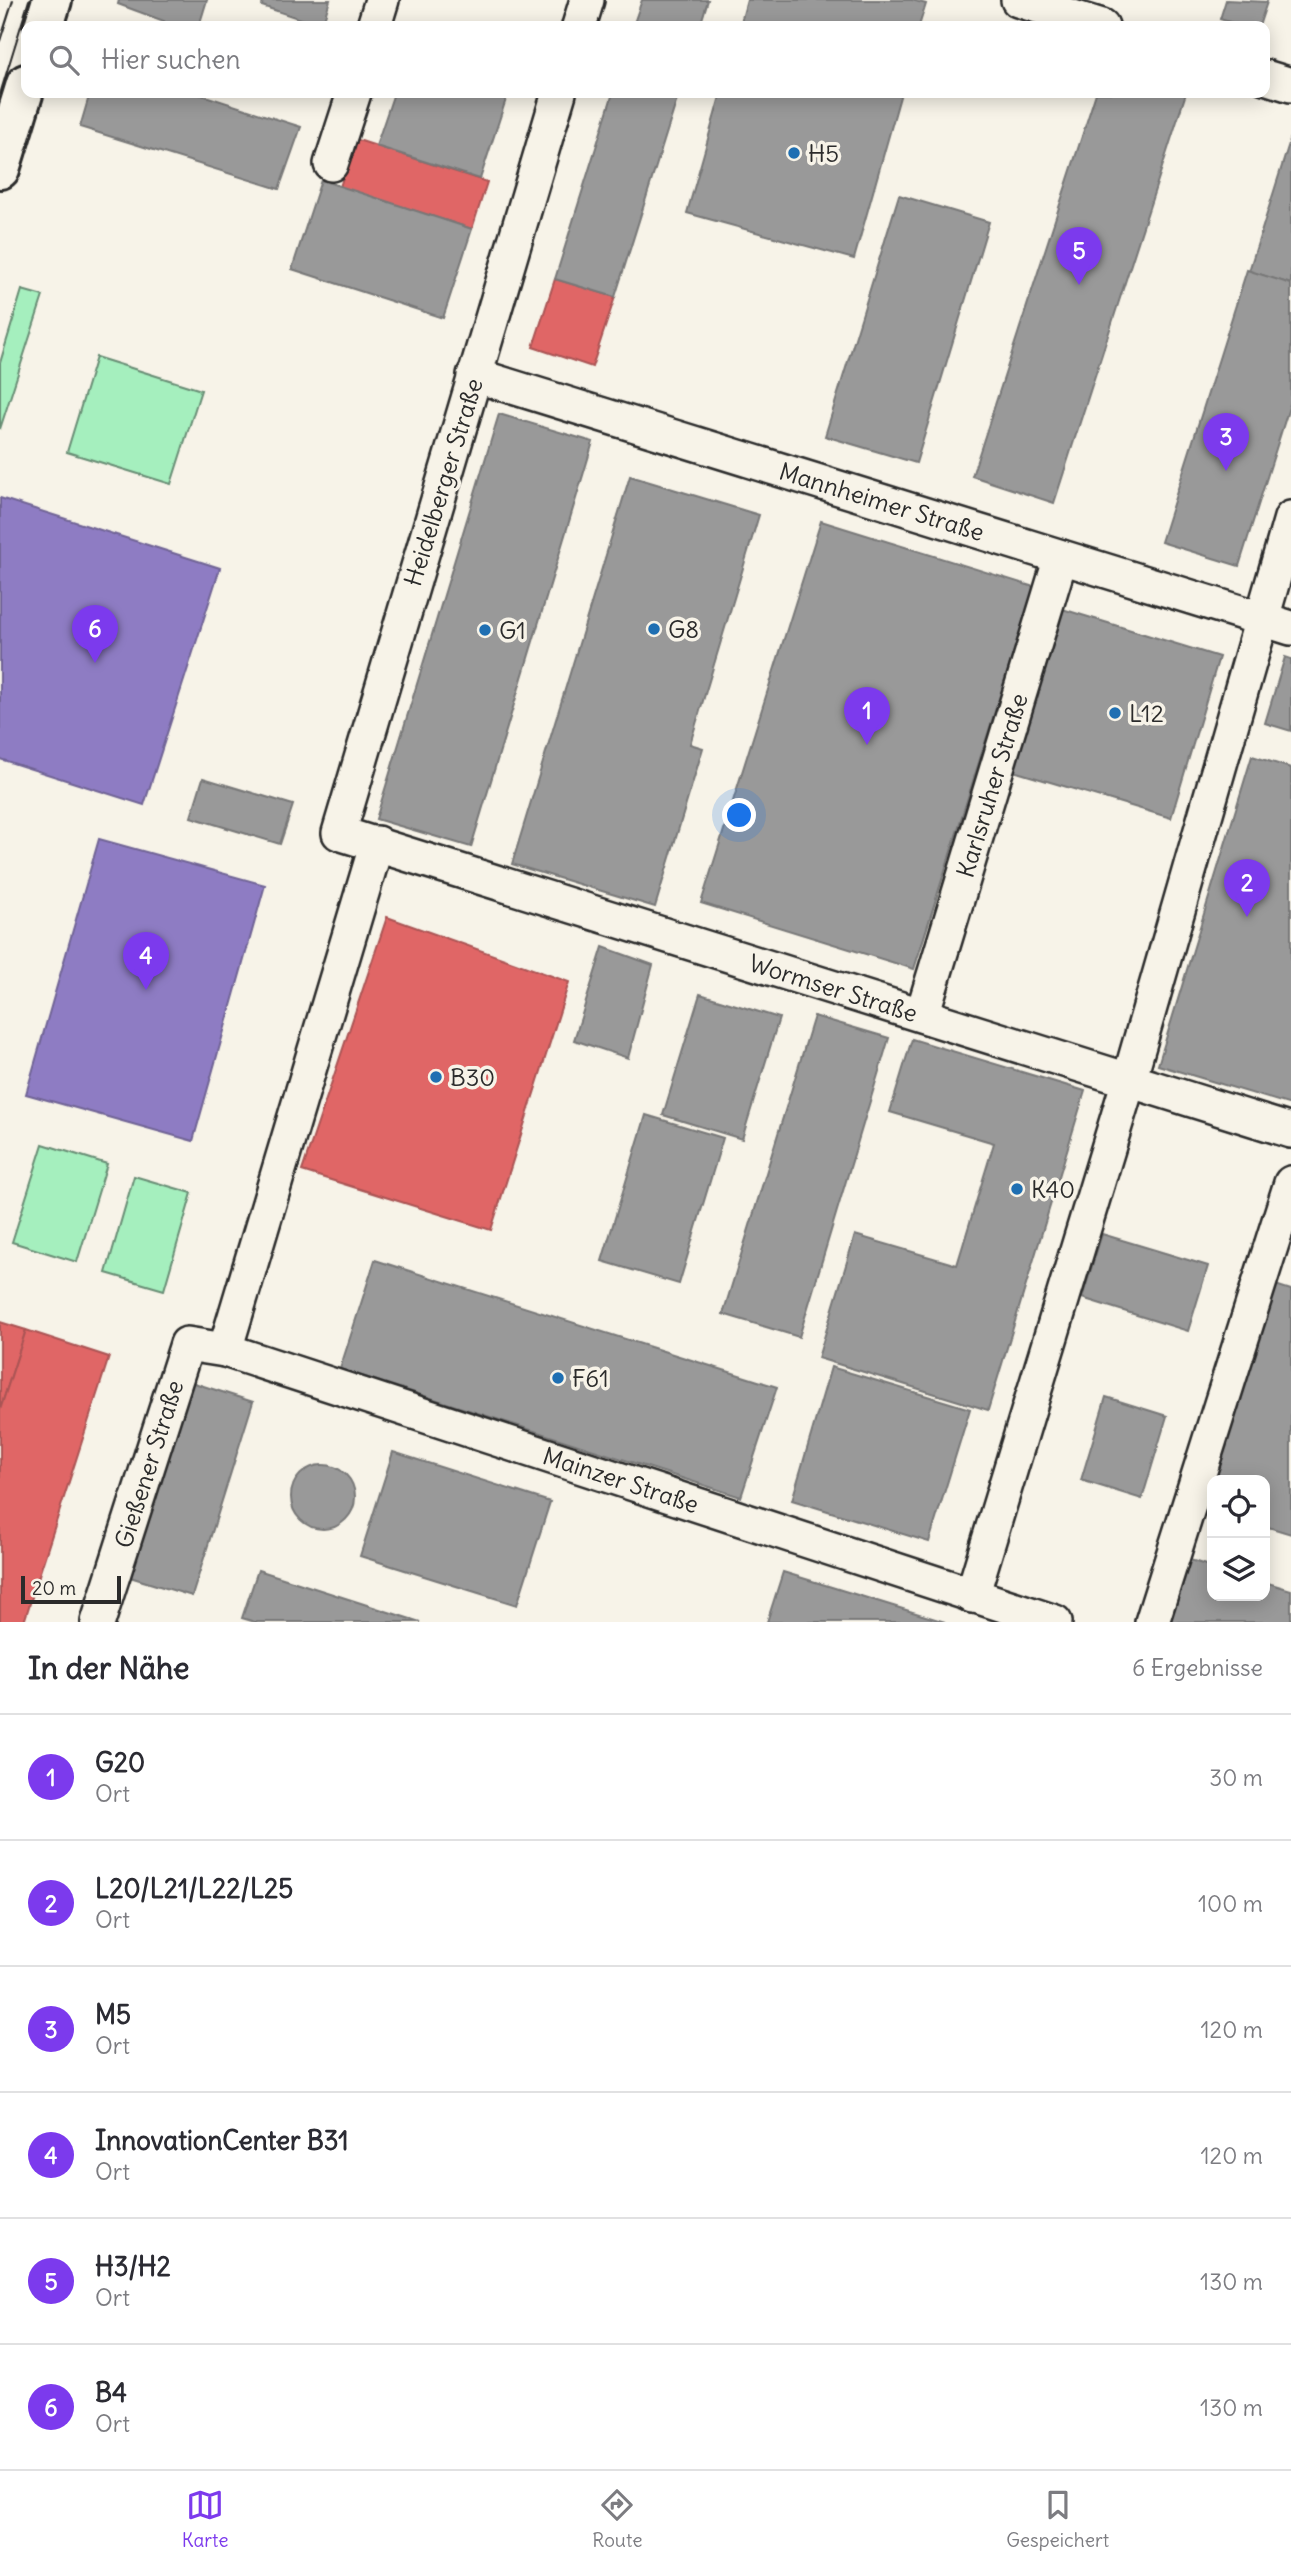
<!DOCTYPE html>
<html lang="de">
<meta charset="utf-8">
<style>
body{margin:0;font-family:Delius,sans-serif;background:#f2f2f3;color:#2b2b33}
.controls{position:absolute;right:21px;bottom:21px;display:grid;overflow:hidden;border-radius:14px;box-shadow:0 4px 18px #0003}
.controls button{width:63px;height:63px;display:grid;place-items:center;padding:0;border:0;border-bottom:2px solid #e1e1e2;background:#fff;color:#2b2b33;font:35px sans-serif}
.scale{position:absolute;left:21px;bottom:18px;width:100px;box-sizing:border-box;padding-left:7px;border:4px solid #2b2b2b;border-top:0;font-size:19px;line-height:24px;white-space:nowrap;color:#2b2b2b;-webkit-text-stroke:5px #f7f3e8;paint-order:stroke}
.you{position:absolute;left:740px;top:816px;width:24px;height:24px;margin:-18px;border:5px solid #fff;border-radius:50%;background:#1a73e8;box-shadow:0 0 0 10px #1a73e833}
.badge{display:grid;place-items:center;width:46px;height:46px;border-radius:50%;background:#7c3aed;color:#fff;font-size:23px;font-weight:700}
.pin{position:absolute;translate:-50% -58px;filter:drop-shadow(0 2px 4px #0008)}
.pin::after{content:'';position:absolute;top:37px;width:24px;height:21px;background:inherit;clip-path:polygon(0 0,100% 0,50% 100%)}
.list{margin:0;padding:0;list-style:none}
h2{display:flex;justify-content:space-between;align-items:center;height:91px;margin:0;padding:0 28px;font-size:30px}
h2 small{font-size:23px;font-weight:400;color:#7c7c81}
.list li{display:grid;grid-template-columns:46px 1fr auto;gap:21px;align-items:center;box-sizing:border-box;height:126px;padding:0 28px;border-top:2px solid #e1e1e2}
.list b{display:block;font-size:26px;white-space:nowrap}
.list p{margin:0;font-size:23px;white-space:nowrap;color:#7c7c81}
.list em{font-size:23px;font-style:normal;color:#7c7c81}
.icon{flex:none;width:38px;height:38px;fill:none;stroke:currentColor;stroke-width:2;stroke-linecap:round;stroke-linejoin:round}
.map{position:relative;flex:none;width:1291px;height:1622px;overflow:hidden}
.search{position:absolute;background:#fff;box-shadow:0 4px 18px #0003;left:21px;right:21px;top:21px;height:77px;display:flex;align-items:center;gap:18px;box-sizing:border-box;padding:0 24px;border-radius:14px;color:#7c7c81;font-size:26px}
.sheet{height:847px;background:#fff}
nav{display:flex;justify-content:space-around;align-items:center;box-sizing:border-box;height:98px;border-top:2px solid #e1e1e2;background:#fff;font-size:19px;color:#7c7c81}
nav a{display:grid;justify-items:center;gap:4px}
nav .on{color:#7c3aed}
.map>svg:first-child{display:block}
</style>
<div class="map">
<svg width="1291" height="1622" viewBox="0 0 1291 1622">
<rect width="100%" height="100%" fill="#f7f3e8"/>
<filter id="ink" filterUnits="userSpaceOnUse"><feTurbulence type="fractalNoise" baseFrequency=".0143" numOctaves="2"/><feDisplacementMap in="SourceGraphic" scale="14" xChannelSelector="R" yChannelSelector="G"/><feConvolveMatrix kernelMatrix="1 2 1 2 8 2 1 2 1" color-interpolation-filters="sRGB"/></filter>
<g filter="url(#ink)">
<g fill="#a5efbe" stroke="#688d74" stroke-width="2">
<path d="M 22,290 L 43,296 L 0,429 L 0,363 Z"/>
<path d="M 96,357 L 201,390 L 171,484 L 67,452 Z"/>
<path d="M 43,1144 L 107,1164 L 77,1262 L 12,1242 Z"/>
<path d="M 134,1176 L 192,1193 L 164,1290 L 106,1273 Z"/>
</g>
<g fill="#e06666" stroke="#aa5454" stroke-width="2">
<path d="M 355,139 L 487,182 L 472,229 L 340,187 Z"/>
<path d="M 555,279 L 615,297 L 592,367 L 533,347 Z"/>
<path d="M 387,917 L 569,982 L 491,1230 L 302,1171 Z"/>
<path d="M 0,1322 L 26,1330 L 1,1407 L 0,1407 Z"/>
<path d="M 26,1330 L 109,1357 L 24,1622 L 0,1622 L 0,1410 Z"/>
</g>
<g fill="#8e7cc3" stroke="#706495" stroke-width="2">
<path d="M 0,498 L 220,568 L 144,805 L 0,759 Z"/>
<path d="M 99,839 L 265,885 L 193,1141 L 26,1094 Z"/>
</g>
<g fill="#999" stroke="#787878" stroke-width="2">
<path d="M 119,0 L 207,0 L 199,26 L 162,26 L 164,21 L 118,4 Z"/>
<path d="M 263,0 L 330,0 L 322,26 L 262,6 Z"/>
<path d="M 642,0 L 708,0 L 700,26 L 633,26 Z"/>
<path d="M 747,0 L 912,0 L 926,4 L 919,26 L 740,26 Z"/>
<path d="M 1226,0 L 1267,2 L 1259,26 L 1243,26 L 1220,19 Z"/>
<path d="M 90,93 L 196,93 L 301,127 L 279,189 L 80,127 Z"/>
<path d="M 394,93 L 508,93 L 480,179 L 376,146 Z"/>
<path d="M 613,93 L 679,93 L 615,297 L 555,279 Z"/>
<path d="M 721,93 L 901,93 L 854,259 L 687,213 Z"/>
<path d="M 1096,93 L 1186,93 L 1054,503 L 972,476 Z"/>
<path d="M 1291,137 L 1291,284 L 1249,271 Z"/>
<path d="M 321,180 L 472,229 L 443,318 L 292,269 Z"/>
<path d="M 899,195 L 989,222 L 916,463 L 825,436 Z"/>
<path d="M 1247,270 L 1291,284 L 1291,401 L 1239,566 L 1161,542 Z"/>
<path d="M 499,414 L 593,442 L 471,847 L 376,819 Z"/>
<path d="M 630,476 L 759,515 L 690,744 L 703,748 L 655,907 L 512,864 Z"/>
<path d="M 821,521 L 1034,587 L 914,969 L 701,903 Z"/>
<path d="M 1059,608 L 1219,657 L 1171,818 L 1010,770 Z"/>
<path d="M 1285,657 L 1291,659 L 1291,731 L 1265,723 Z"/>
<path d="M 1252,756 L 1291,768 L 1291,1105 L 1158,1065 Z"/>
<path d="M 203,778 L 293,805 L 280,844 L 191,817 Z"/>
<path d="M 603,947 L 653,965 L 628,1058 L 574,1040 Z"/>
<path d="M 700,994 L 779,1018 L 742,1139 L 663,1115 Z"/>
<path d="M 814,1016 L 889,1038 L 799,1337 L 723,1314 Z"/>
<path d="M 912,1039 L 1085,1091 L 988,1410 L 818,1358 L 855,1235 L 957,1265 L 994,1143 L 890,1112 Z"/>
<path d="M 646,1115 L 723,1138 L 679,1284 L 602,1261 Z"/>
<path d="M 1102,1234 L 1208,1266 L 1188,1331 L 1082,1298 Z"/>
<path d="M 375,1260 L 777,1387 L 741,1497 L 340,1369 Z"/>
<path d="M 1263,1281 L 1291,1290 L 1291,1534 L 1265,1526 L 1265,1480 L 1212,1480 L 1212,1510 L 1195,1504 Z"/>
<path d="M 831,1367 L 970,1409 L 929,1542 L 792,1500 Z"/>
<path d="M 191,1382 L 253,1402 L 192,1596 L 130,1577 Z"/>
<path d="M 1106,1397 L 1167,1416 L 1142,1499 L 1081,1480 Z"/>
<path d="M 393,1452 L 550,1502 L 517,1605 L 360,1556 Z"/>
<circle cx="323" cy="1497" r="32"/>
<path d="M 1184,1558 L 1212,1567 L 1212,1596 L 1265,1596 L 1265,1582 L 1291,1590 L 1291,1622 L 1165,1622 Z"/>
<path d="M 258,1570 L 420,1622 L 255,1622 L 242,1618 Z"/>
<path d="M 783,1572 L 945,1622 L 767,1622 Z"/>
</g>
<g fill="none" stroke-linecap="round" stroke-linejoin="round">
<g stroke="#2b2b2b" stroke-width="38">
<g id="minor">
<path d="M 1018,0 L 1102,26"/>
<path d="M 374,26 L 382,0"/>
<path d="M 579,26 L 587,0"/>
<path d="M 1265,77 L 1291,85"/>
<path id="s1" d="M 559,93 L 339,833 L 1291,1131"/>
<path d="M 331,164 L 354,93"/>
<path id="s2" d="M 474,375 L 1291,628"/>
<path id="s3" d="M 922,1015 L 1061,557"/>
<path d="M 225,1350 L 377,843"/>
<path d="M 972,1596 L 1129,1080 L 1291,518"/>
<path id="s4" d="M 98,1622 L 187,1344 L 225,1350 L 1055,1622"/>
<path d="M 1152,1622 L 1291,1183"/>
</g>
</g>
<g stroke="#2b2b2b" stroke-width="44">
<g id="major">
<path d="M 44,26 L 52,0"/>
<path d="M 0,169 L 26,84"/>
</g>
</g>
<use href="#minor" stroke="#f7f3e8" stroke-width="33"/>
<use href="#major" stroke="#f7f3e8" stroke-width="38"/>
<g stroke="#2b2b2b" stroke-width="2">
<path d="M 0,41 L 13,0"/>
<path d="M 0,94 L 29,0"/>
</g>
</g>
</g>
<g fill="#1f6fb2" stroke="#f7f3e8" stroke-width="2.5">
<circle cx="794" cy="153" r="7"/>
<circle cx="654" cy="629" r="7"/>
<circle cx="485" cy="630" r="7"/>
<circle cx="1115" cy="713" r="7"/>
<circle cx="436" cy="1077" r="7"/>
<circle cx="1017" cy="1189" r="7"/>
<circle cx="558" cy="1378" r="7"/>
</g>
<g text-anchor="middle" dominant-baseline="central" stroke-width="7" stroke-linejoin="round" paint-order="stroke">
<g font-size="24" fill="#2b2b2b" stroke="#f7f3e8" text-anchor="start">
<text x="808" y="153">H5</text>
<text x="668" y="629">G8</text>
<text x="499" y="630">G1</text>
<text x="1129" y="713">L12</text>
<text x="450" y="1077">B30</text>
<text x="1031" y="1189">K40</text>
<text x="572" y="1378">F61</text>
</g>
<g font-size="24" fill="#2b2b2b" stroke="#f7f3e8">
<text transform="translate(443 482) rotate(-73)">Heidelberger Straße</text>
<text stroke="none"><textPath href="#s2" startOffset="427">Mannheimer Straße</textPath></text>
<text stroke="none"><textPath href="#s3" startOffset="240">Karlsruher Straße</textPath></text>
<text stroke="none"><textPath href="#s1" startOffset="1290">Wormser Straße</textPath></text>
<text stroke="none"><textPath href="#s4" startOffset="166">Gießener Straße</textPath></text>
<text stroke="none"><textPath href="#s4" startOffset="747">Mainzer Straße</textPath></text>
</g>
</g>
</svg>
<div class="controls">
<button><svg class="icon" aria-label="locate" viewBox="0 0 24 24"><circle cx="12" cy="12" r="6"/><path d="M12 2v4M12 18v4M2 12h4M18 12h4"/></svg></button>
<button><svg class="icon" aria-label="layers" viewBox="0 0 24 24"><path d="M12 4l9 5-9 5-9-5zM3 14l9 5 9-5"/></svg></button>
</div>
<div class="scale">20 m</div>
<div class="you"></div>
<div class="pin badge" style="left:867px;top:745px">1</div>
<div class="pin badge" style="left:1247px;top:917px">2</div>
<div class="pin badge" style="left:1226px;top:471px">3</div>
<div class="pin badge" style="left:146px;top:990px">4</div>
<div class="pin badge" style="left:1079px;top:285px">5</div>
<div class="pin badge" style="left:95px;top:663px">6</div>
<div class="search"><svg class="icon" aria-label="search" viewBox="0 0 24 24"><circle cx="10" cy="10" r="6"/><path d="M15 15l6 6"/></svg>Hier suchen</div>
</div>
<section class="sheet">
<h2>In der Nähe<small>6 Ergebnisse</small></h2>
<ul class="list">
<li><span class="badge">1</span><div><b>G20</b><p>Ort</p></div><em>30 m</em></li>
<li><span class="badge">2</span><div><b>L20/L21/L22/L25</b><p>Ort</p></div><em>100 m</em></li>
<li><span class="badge">3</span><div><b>M5</b><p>Ort</p></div><em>120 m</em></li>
<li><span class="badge">4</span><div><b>InnovationCenter B31</b><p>Ort</p></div><em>120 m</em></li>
<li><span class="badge">5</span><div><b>H3/H2</b><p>Ort</p></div><em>130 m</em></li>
<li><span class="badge">6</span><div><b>B4</b><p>Ort</p></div><em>130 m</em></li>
</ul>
</section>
<nav>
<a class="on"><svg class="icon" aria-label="map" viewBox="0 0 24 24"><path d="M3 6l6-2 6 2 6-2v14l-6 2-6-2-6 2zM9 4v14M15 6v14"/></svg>Karte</a>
<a><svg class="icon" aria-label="directions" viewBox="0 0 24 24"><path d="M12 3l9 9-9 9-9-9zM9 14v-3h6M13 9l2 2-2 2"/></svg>Route</a>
<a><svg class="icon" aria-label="saved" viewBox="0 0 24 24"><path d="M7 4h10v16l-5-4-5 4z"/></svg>Gespeichert</a>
</nav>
